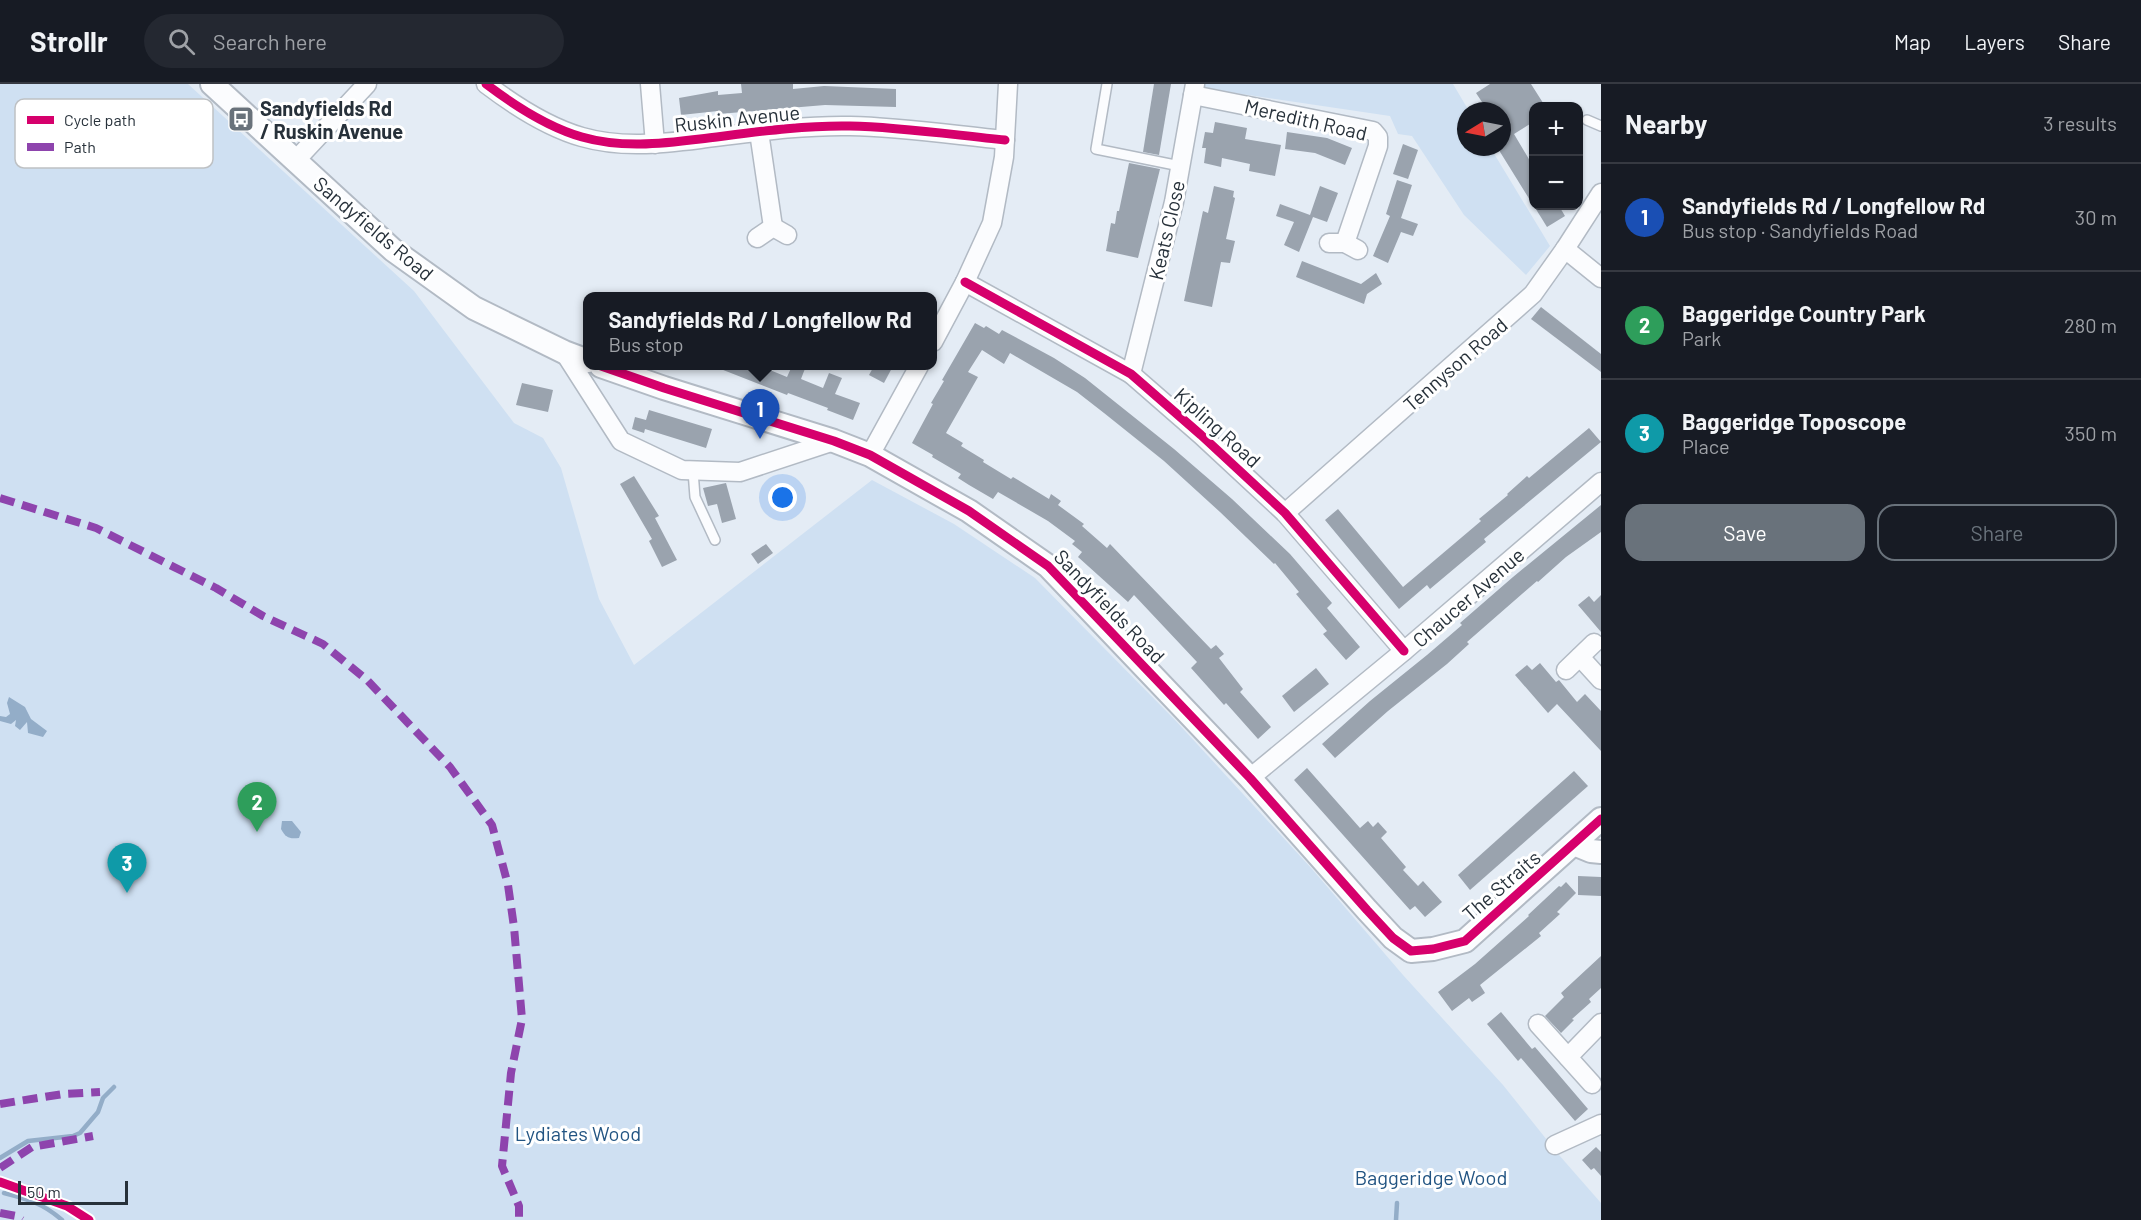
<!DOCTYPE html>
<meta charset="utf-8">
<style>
body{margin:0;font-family:Barlow,sans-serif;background:#242831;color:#f1f3f6}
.controls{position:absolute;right:18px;top:18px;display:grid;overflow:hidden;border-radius:12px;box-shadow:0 2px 4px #0004}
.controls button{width:54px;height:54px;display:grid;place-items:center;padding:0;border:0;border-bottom:2px solid #363941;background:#171b24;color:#f1f3f6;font:30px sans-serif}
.compass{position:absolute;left:1457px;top:18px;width:54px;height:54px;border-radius:50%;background:#171b24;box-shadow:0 2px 4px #0004;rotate:260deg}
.scale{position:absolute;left:18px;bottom:15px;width:110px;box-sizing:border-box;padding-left:6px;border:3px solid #27313a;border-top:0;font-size:16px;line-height:21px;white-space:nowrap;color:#27313a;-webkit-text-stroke:4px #fff;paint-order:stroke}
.you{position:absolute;left:783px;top:414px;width:21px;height:21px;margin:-15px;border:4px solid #fff;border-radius:50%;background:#1a73e8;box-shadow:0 0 0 9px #1a73e833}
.badge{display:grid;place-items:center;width:39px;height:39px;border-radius:50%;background:#69727b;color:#fff;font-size:20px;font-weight:700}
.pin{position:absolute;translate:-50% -50px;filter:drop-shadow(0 2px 3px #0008)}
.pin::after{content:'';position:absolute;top:32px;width:21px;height:18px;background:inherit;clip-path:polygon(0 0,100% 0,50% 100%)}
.popup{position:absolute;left:583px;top:208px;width:354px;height:78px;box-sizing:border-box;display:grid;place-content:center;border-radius:12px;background:#171b24;filter:drop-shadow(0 2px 4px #0005);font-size:20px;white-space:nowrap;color:#9ea1a6}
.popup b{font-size:22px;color:#f1f3f6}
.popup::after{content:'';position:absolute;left:50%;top:100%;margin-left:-12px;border:12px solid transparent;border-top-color:#171b24}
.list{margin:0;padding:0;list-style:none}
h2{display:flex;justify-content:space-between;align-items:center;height:78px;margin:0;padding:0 24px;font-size:26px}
h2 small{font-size:20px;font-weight:400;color:#9ea1a6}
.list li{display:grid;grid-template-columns:39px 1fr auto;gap:18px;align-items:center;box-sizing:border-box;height:108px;padding:0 24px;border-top:2px solid #363941}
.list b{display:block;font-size:22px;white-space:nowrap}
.list p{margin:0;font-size:20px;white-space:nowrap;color:#9ea1a6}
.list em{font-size:20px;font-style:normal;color:#9ea1a6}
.actions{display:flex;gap:12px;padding:18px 24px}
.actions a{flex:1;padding:14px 0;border:2px solid #69727b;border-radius:18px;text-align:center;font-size:21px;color:#69727b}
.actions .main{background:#69727b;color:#fff}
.icon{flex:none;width:33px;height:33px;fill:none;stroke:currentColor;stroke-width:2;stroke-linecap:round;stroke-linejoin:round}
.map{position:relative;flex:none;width:1601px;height:1136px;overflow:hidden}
header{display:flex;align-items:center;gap:36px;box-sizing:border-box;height:84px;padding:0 30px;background:#171b24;border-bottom:2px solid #363941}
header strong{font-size:28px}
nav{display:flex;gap:33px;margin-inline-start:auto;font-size:21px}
.search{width:420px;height:54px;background:#242831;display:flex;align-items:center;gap:15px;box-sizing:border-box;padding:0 21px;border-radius:33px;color:#9ea1a6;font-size:22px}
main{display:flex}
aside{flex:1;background:#171b24}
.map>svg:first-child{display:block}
</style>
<header>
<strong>Strollr</strong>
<div class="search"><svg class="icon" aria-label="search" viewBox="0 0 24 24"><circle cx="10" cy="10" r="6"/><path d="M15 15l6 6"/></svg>Search here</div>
<nav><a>Map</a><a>Layers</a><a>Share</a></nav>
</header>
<main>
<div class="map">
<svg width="1601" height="1136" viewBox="0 0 1601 1136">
<rect width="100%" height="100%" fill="#e4ecf5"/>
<g fill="#cfe0f2">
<path d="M 0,0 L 188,0 L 414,207 L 514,339 L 543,354 L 561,384 L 599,515 L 634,581 L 872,396 L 954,440 L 1035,494 L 1175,636 L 1312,785 L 1403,891 L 1503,1001 L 1559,1071 L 1601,1119 L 1601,1136 L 0,1136 Z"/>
<path d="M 1201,0 L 1453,0 L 1469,27 L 1466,27 L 1466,63 L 1490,63 L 1550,162 L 1526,191 L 1464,131 L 1412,52 L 1398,50 L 1390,32 L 1201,4 Z"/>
</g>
<g fill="#93adc8">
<path d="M 9,613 L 25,623 L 31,635 L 47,647 L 43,653 L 28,649 L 27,638 L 20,646 L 15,642 L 16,636 L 11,640 L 0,637 L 0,632 L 6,633 L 10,630 L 7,619 Z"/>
<path d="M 282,737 L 292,737 L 301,748 L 299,754 C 289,755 286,754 281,745 Z"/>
</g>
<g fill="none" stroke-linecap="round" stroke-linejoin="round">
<g stroke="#93adc8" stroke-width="4.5">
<path d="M 0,1074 L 28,1057 L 73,1052 L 80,1049 L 98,1028 L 103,1014 L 114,1003"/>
<path d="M 4,1109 C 28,1115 44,1120 62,1136"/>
<path d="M 1396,1136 L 1397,1119"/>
</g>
</g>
<g fill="#9aa3ae">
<path d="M 741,0 L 793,0 L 793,5 L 824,2 L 896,5 L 896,23 L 825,21 L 718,30 L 718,27 L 681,31 L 679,14 L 718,7 L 718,11 L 742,9 Z"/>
<path d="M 1154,0 L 1171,0 L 1159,71 L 1143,68 Z"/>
<path d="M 1490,0 L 1531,0 L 1545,22 L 1533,22 L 1533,38 L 1514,50 L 1533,82 L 1533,121 L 1497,63 L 1502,63 L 1502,27 L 1488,27 L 1476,9 Z"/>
<path d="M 1215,38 L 1247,44 L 1245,55 L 1281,61 L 1275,92 L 1249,87 L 1250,80 L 1222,74 L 1221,83 L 1204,79 L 1206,64 L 1202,64 L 1205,48 L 1213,49 Z"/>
<path d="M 1287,48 L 1327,54 L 1352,64 L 1345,81 L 1315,69 L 1285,65 Z"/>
<path d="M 1403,60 L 1418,66 L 1408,95 L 1393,90 Z"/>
<path d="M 1129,79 L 1160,85 L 1138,174 L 1106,167 L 1111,139 L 1115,140 L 1117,127 L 1119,127 Z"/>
<path d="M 1397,96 L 1412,101 L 1401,134 L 1418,140 L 1413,152 L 1401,148 L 1388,179 L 1373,172 L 1390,132 L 1386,130 Z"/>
<path d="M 1214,102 L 1234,107 L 1233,113 L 1235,114 L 1226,155 L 1235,157 L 1230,179 L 1221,178 L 1212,223 L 1184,217 L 1203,127 L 1208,129 Z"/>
<path d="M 1320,102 L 1338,109 L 1327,138 L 1313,133 L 1299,168 L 1284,161 L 1294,138 L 1276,132 L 1280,120 L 1310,131 Z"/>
<path d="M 1534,122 L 1559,122 L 1565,132 L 1547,143 Z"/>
<path d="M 1302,177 L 1361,200 L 1376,189 L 1382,200 L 1367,210 L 1364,220 L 1296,193 Z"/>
<path d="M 1541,223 L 1601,270 L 1601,288 L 1531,235 Z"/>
<path d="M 975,239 L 984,244 L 986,242 L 999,250 L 1002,246 L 1054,274 L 1085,294 L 1174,365 L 1232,415 L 1290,470 L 1332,519 L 1327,524 L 1360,563 L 1346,576 L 1323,550 L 1327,547 L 1296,510 L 1299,508 L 1275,479 L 1274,480 L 1220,428 L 1164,377 L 1104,329 L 1077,308 L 1010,269 L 1004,280 L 982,266 L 968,288 L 978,293 L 946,349 L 963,359 L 961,362 L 984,376 L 983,378 L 1011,395 L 1013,393 L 1049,415 L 1051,410 L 1061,417 L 1058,421 L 1084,440 L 1082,442 L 1107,464 L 1110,460 L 1211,565 L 1216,561 L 1224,570 L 1219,574 L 1243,605 L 1240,608 L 1271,643 L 1258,655 L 1226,619 L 1224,621 L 1191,584 L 1197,578 L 1134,511 L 1128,518 L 1078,473 L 1082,468 L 1072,460 L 1075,457 L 1048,437 L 998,408 L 993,415 L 969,401 L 958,394 L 961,390 L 932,373 L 933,371 L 912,359 L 933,320 L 931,319 L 944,297 L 942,296 Z"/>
<path d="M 713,282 L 766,282 L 765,284 L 787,293 L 792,282 L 806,282 L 801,295 L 823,304 L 829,289 L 842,294 L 835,310 L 860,319 L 853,336 L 827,326 L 828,324 L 788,309 L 787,311 Z"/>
<path d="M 874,282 L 893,282 L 884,299 L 869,291 Z"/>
<path d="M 522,299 L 553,306 L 548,328 L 516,321 Z"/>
<path d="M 649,326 L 712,345 L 706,364 L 645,345 L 644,349 L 632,345 L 635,333 L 646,336 Z"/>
<path d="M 1589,344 L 1601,358 L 1484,455 L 1486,458 L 1430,505 L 1427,501 L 1399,525 L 1325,436 L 1338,425 L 1403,503 L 1481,437 L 1479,435 L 1508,411 L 1507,410 L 1527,392 L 1529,394 Z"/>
<path d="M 634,392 L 659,432 L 655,434 L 677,476 L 662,483 L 649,457 L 652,455 L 620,400 Z"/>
<path d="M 726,399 L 736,435 L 722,439 L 717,420 L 708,422 L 703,404 Z"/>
<path d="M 1601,421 L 1601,448 L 1566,473 L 1538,498 L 1537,497 L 1467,558 L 1469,560 L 1447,580 L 1388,627 L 1335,674 L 1322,660 L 1370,617 L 1427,571 L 1462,541 L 1460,539 L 1513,493 Z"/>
<path d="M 766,460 L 773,469 L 758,480 L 751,470 Z"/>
<path d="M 1601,511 L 1601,548 L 1578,521 L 1589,512 L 1594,518 Z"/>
<path d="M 1540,579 L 1556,598 L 1559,596 L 1577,618 L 1585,610 L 1601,627 L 1601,667 L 1557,620 L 1548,629 L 1515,591 L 1527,581 L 1532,586 Z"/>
<path d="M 1316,584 L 1329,600 L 1294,628 L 1282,612 Z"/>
<path d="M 1307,684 L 1360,744 L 1368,737 L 1373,743 L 1378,738 L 1387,748 L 1381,754 L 1406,783 L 1403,786 L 1418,802 L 1423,797 L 1442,818 L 1425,833 L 1415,822 L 1410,826 L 1294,696 Z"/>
<path d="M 1574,687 L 1588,702 L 1470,806 L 1458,791 Z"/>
<path d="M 1578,792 L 1601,793 L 1601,812 L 1578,811 Z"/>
<path d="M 1566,798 L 1576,809 L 1557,828 L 1560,830 L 1539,849 L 1541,852 L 1480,901 L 1485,909 L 1472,918 L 1469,914 L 1452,927 L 1438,908 L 1475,880 L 1529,832 L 1528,831 L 1559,802 L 1561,803 Z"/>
<path d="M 1601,872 L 1601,904 L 1589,915 L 1591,918 L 1572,935 L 1574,936 L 1561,949 L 1545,932 L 1564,913 L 1561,909 Z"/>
<path d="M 1501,928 L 1532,965 L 1535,963 L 1588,1025 L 1575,1037 L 1521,974 L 1518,977 L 1487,940 Z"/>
<path d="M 1596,1063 L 1601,1068 L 1601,1092 L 1594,1084 L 1591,1086 L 1582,1076 Z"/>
</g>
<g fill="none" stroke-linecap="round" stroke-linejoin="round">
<g stroke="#b2bac4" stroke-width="12">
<g id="service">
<path d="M 1107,0 L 1096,65 L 1180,82"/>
<path d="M 1587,36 L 1601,42"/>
<path d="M 693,387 L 695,413 L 715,456"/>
</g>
</g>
<g stroke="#b2bac4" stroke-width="21">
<g id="minor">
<path d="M 486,0 C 515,22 547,43 582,53 C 620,64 660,60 700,55 C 749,49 800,41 850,42 C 901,43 954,51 1005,56"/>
<path d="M 650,0 L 655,60"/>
<path d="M 1193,11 L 1373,47 L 1378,53 L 1378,62 L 1345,159"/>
<path d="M 759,48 L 773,143"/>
<path d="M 295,77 L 367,0"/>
<path d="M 757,154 L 773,143 L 787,151"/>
<path d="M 1329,159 L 1345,159 L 1358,166"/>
<path d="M 1565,165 L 1601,194"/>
<path d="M 965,198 L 1131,290 L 1201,351 L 1285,429 L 1404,567"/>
<path d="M 933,258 L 965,198 L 992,139 L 1004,73 L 1008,0"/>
<path d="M 564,268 L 621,357 L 682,386 L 740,388 L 834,357"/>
<path d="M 1131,290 L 1174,118 L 1195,0"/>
<path d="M 870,371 L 919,282"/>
<path d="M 1285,429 L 1533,210 L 1565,165 L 1601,109"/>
<path d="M 1580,573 L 1601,596"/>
<path d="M 1566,586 L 1594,559"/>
<path d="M 1250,694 L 1404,567 L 1601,398"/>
<path d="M 1538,940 L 1592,1000"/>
<path d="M 1568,973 L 1601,939"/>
<path d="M 1555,1061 L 1601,1040"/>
</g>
</g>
<g stroke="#b2bac4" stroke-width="26">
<g id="tertiary">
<path d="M 212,0 L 393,166 L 474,224 L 564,268 L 588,277"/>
<path d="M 601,282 L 664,304 L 834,357 L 870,371 L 969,427 L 1048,482 L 1250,694 L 1367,826 L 1393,854 L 1411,867 L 1433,865 L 1465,857 L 1601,735"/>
<path d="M 1574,760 L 1591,767 L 1601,768"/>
</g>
</g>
<use href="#service" stroke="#fbfcfe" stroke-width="9"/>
<use href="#minor" stroke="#fbfcfe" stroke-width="18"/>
<use href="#tertiary" stroke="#fbfcfe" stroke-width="22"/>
<g stroke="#8e44ad" stroke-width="8" stroke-dasharray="15 8" stroke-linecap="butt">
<path d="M 0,414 L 96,444 L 216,504 L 263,532 L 323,560 L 367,596 L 450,683 L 492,741 L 508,801 L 514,843 L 522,935 L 511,989 L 502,1082 L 519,1122 L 519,1136"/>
<path d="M 0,1020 L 63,1010 L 100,1008"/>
<path d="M 0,1084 L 32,1063 L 93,1052"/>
<path d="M 0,1129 L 16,1132 L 22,1136"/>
</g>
<g stroke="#fff" stroke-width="13">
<g id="cycleway">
<path d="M 486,0 C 515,22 547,43 582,53 C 620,64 660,60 700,55 C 749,49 800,41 850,42 C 901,43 954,51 1005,56"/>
<path d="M 965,198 L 1131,290 L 1201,351 L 1285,429 L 1404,567"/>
<path d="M 601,282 L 664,304 L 834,357 L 870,371 L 969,427 L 1048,482 L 1250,694 L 1367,826 L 1393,854 L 1411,867 L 1433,865 L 1465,857 L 1601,735"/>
<path d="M 0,1098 L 67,1122 L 89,1136"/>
</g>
</g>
<use href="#cycleway" stroke="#d6006c" stroke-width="9"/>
</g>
<defs>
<g id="bus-square" transform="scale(1.35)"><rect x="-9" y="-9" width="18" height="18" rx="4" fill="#69727b" stroke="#fff"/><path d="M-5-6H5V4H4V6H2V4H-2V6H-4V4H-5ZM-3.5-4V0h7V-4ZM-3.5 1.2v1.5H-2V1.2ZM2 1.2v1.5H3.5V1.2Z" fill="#fff"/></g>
</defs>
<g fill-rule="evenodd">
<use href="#bus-square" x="241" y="35"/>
</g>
<g text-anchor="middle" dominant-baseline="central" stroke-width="6" stroke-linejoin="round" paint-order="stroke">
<g font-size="20" font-weight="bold" fill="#27313a" stroke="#fff" text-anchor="start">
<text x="260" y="24">Sandyfields Rd<tspan x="260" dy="23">/ Ruskin Avenue</tspan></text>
</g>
<g font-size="20" fill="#27313a" stroke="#fff">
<text transform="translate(737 34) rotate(-6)">Ruskin Avenue</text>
<text transform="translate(1306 35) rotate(13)">Meredith Road</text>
<text transform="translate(374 144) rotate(40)">Sandyfields Road</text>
<text transform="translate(1166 146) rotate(-77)">Keats Close</text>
<text transform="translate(1455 280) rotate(-41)">Tennyson Road</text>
<text transform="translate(1218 343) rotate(42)">Kipling Road</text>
<text transform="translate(1468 513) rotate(-41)">Chaucer Avenue</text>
<text transform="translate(1110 522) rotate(46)">Sandyfields Road</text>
<text transform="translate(1501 801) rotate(-41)">The Straits</text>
</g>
<g font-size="20" fill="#225482" stroke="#fff">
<text x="578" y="1049">Lydiates Wood</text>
<text x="1431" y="1093">Baggeridge Wood</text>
</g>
</g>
<rect x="15" y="15" width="198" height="69" rx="9" fill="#fff" stroke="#bec1c4" stroke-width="1.5"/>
<rect x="27" y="32" width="27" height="8" fill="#d6006c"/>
<rect x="27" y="59" width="27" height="8" fill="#8e44ad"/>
<g font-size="16" fill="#27313a">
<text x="64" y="42">Cycle path</text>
<text x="64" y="69">Path</text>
</g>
</svg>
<div class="controls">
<button>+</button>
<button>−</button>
</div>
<svg class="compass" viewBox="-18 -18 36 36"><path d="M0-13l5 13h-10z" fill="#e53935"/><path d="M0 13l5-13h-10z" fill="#9ea1a6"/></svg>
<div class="scale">50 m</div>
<div class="you"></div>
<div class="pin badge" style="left:760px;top:355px;background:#1a4fb4">1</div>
<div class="popup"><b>Sandyfields Rd / Longfellow Rd</b>Bus stop</div>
<div class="pin badge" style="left:257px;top:748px;background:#2e9e5b">2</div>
<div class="pin badge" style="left:127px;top:809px;background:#0f9aa8">3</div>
</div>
<aside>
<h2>Nearby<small>3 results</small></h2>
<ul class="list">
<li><span class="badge" style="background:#1a4fb4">1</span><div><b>Sandyfields Rd / Longfellow Rd</b><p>Bus stop · Sandyfields Road</p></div><em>30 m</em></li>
<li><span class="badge" style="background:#2e9e5b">2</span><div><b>Baggeridge Country Park</b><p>Park</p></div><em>280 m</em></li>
<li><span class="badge" style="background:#0f9aa8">3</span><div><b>Baggeridge Toposcope</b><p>Place</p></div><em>350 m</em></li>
</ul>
<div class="actions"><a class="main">Save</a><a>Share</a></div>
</aside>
</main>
